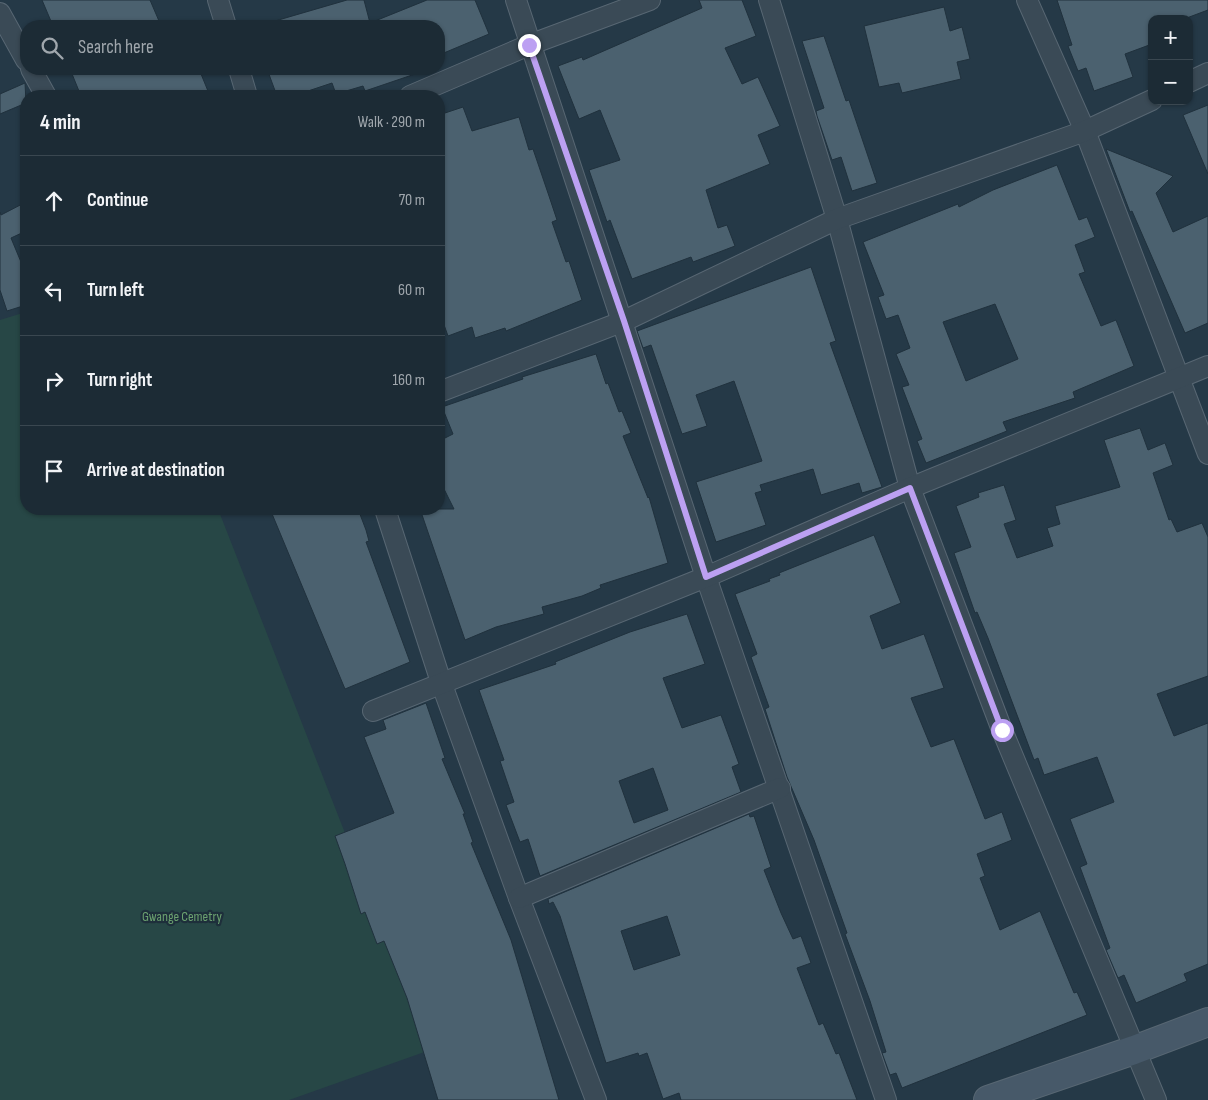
<!DOCTYPE html>
<meta charset="utf-8">
<style>
body{margin:0;font-family:"Sofia Sans Condensed",sans-serif;background:#293741;color:#f1f3f6}
.controls{position:absolute;right:15px;top:15px;display:grid;overflow:hidden;border-radius:10px;box-shadow:0 1px 4px #0004}
.controls button{width:45px;height:45px;display:grid;place-items:center;padding:0;border:0;border-bottom:1px solid #3a4750;background:#1c2b35;color:#f1f3f6;font:25px sans-serif}
.stop{position:absolute;width:15px;height:15px;margin:-11px;border:4px solid #bca0f2;border-radius:50%;background:#fff}
.stop.end{background:#bca0f2;border-color:#fff;box-shadow:0 1px 5px #0008}
.list{margin:0;padding:0;list-style:none}
h2{display:flex;justify-content:space-between;align-items:center;height:65px;margin:0;padding:0 20px;font-size:21px}
h2 small{font-size:16px;font-weight:400;color:#a0a7ad}
.list li{display:grid;grid-template-columns:32px 1fr auto;gap:15px;align-items:center;box-sizing:border-box;height:90px;padding:0 20px;border-top:1px solid #3a4750}
.list b{display:block;font-size:19px;white-space:nowrap}
.list em{font-size:16px;font-style:normal;color:#a0a7ad}
.icon{flex:none;width:28px;height:28px;fill:none;stroke:currentColor;stroke-width:2;stroke-linecap:round;stroke-linejoin:round}
.map{position:relative;flex:none;width:1208px;height:1100px;overflow:hidden}
.search{position:absolute;background:#1c2b35;box-shadow:0 1px 4px #0004;left:20px;top:20px;width:425px;height:55px;display:flex;align-items:center;gap:12px;box-sizing:border-box;padding:0 18px;border-radius:20px;color:#a0a7ad;font-size:19px}
.panel{position:absolute;background:#1c2b35;box-shadow:0 1px 4px #0004;left:20px;top:90px;width:425px;height:425px;border-radius:20px}
.map>svg:first-child{display:block}
</style>
<div class="map">
<svg width="1208" height="1100" viewBox="0 0 1208 1100">
<rect width="100%" height="100%" fill="#253947"/>
<path fill="#274746" d="M 26,312 L 26,509 L 218,509 L 430,1050 L 289,1100 L 0,1100 L 0,320 Z"/>
<g fill="#4b616f" stroke="#20313d" fill-rule="evenodd">
<path d="M 42,0 L 150,0 L 159,21 L 146,26 L 53,26 Z"/>
<path d="M 347,0 L 364,0 L 370,23 L 427,0 L 475,0 L 489,34 L 439,55 L 439,26 L 276,26 L 275,21 Z"/>
<path d="M 699,0 L 742,0 L 756,36 L 725,48 L 742,84 L 758,77 L 780,126 L 758,135 L 770,164 L 706,190 L 718,228 L 727,225 L 735,246 L 693,262 L 691,257 L 632,279 L 610,220 L 607,222 L 589,170 L 620,160 L 600,110 L 579,119 L 558,66 L 582,57 L 583,60 L 702,8 Z"/>
<path d="M 1057,0 L 1208,0 L 1208,10 L 1184,19 L 1152,19 L 1152,44 L 1125,54 L 1133,77 L 1094,91 L 1086,68 L 1078,71 L 1068,46 L 1072,45 Z"/>
<path d="M 944,7 L 950,31 L 962,27 L 970,59 L 957,62 L 961,79 L 902,93 L 899,83 L 879,87 L 864,26 Z"/>
<path d="M 824,36 L 846,101 L 849,100 L 877,183 L 852,191 L 841,157 L 832,160 L 817,116 L 816,111 L 824,108 L 802,41 Z"/>
<path d="M 70,69 L 199,69 L 210,96 L 81,96 Z"/>
<path d="M 267,69 L 421,69 L 421,72 L 365,91 L 363,86 L 336,94 L 332,83 L 293,96 L 277,96 Z"/>
<path d="M 25,83 L 26,103 L 0,114 L 0,94 Z"/>
<path d="M 1208,105 L 1208,174 L 1183,115 Z"/>
<path d="M 463,107 L 472,131 L 519,117 L 529,150 L 533,149 L 549,196 L 557,220 L 552,222 L 566,262 L 569,261 L 582,300 L 506,331 L 505,328 L 475,338 L 472,327 L 448,336 L 439,311 L 439,115 Z"/>
<path d="M 1106,149 L 1173,176 L 1156,193 L 1173,232 L 1208,216 L 1208,323 L 1185,333 L 1132,211 L 1130,212 Z"/>
<path d="M 1057,165 L 1079,220 L 1087,217 L 1095,237 L 1075,245 L 1085,272 L 1079,274 L 1101,326 L 1116,320 L 1134,366 L 1073,392 L 1075,398 L 1003,422 L 1007,431 L 926,463 L 917,441 L 922,439 L 902,387 L 909,385 L 896,354 L 910,348 L 898,315 L 886,319 L 878,297 L 884,295 L 863,242 L 958,204 L 959,207 L 993,190 ZM 995,304 L 1018,359 L 966,381 L 943,322 Z"/>
<path d="M 26,202 L 26,231 L 11,238 L 26,274 L 26,305 L 7,311 L 0,290 L 0,212 L 1,215 Z"/>
<path d="M 811,267 L 836,341 L 830,343 L 882,487 L 862,493 L 859,483 L 821,495 L 813,469 L 760,485 L 762,491 L 755,493 L 766,525 L 716,542 L 696,482 L 762,461 L 734,381 L 696,395 L 707,426 L 682,434 L 651,345 L 643,348 L 637,331 Z"/>
<path d="M 596,354 L 606,384 L 608,383 L 619,412 L 622,411 L 631,433 L 623,436 L 648,498 L 649,497 L 668,563 L 600,585 L 601,588 L 582,596 L 542,607 L 544,614 L 496,627 L 465,640 L 420,509 L 454,509 L 439,479 L 439,441 L 453,434 L 442,407 L 523,379 L 522,377 Z"/>
<path d="M 1140,428 L 1148,450 L 1165,443 L 1173,465 L 1153,473 L 1169,520 L 1171,519 L 1177,532 L 1202,523 L 1208,537 L 1208,676 L 1157,694 L 1174,736 L 1208,723 L 1208,964 L 1184,974 L 1187,981 L 1136,1003 L 1124,975 L 1118,978 L 1106,950 L 1110,948 L 1080,867 L 1087,864 L 1070,819 L 1114,802 L 1097,757 L 1044,775 L 1038,758 L 1034,760 L 988,638 L 977,612 L 975,613 L 954,553 L 971,547 L 956,506 L 979,497 L 978,493 L 1004,485 L 1016,520 L 1004,524 L 1017,558 L 1053,546 L 1047,528 L 1060,524 L 1055,506 L 1120,487 L 1104,440 Z"/>
<path d="M 270,509 L 358,509 L 366,530 L 369,541 L 366,542 L 410,662 L 345,689 Z"/>
<path d="M 874,535 L 901,603 L 870,616 L 882,649 L 924,634 L 944,688 L 911,698 L 931,747 L 954,739 L 985,819 L 1002,812 L 1012,840 L 977,854 L 985,876 L 980,878 L 1000,930 L 1040,911 L 1074,993 L 1077,992 L 1087,1015 L 902,1088 L 896,1073 L 890,1075 L 882,1053 L 886,1052 L 870,1001 L 845,934 L 847,933 L 814,840 L 787,777 L 765,709 L 769,707 L 751,657 L 757,654 L 735,594 L 770,581 L 769,579 L 780,575 L 779,573 Z"/>
<path d="M 687,614 L 705,664 L 663,678 L 682,728 L 721,715 L 739,764 L 732,767 L 741,792 L 540,876 L 528,839 L 520,842 L 506,805 L 514,802 L 500,761 L 504,760 L 479,690 L 556,664 L 555,662 L 630,632 ZM 653,768 L 668,810 L 634,823 L 619,781 Z"/>
<path d="M 426,703 L 445,758 L 442,759 L 465,814 L 463,814 L 473,842 L 471,843 L 511,940 L 559,1100 L 438,1100 L 407,998 L 384,941 L 377,944 L 365,912 L 361,914 L 345,864 L 335,836 L 394,813 L 364,737 L 386,729 L 383,720 Z"/>
<path d="M 749,814 L 750,817 L 754,816 L 771,867 L 764,870 L 781,913 L 793,939 L 801,936 L 811,963 L 797,968 L 819,1025 L 823,1023 L 836,1054 L 839,1053 L 857,1100 L 681,1100 L 679,1093 L 663,1099 L 647,1053 L 639,1056 L 638,1053 L 606,1063 L 560,916 L 553,902 L 549,904 L 548,899 ZM 667,916 L 680,955 L 634,970 L 621,931 Z"/>
</g>
<g fill="none" stroke-linecap="round" stroke-linejoin="round">
<g stroke="#586773" stroke-width="22">
<g id="street">
<path d="M 218,0 L 226,26"/>
<path d="M 516,0 L 706,577 L 886,1100"/>
<path d="M 769,0 L 837,219 L 910,488 L 1002,730 L 1156,1100"/>
<path d="M 1027,0 L 1085,131 L 1208,454"/>
<path d="M 0,13 L 26,60"/>
<path d="M 31,69 L 46,96"/>
<path d="M 239,69 L 247,96"/>
<path d="M 1189,82 L 1208,73"/>
<path d="M 410,96 L 529,45 L 650,0"/>
<path d="M 439,392 L 624,321 L 837,219 L 1085,131 L 1152,100"/>
<path d="M 385,509 L 441,682 L 519,898 L 596,1100"/>
<path d="M 373,711 L 706,577 L 910,488 L 1208,366"/>
<path d="M 519,898 L 780,788"/>
</g>
</g>
<g stroke="#586773" stroke-width="30">
<path id="secondary" d="M 988,1100 L 1134,1050 L 1208,1022"/>
</g>
<use href="#street" stroke="#3a4a56" stroke-width="20"/>
<use href="#secondary" stroke="#475969" stroke-width="28"/>
</g>
<g fill="none" stroke-linecap="round" stroke-linejoin="round">
<path stroke="#bca0f2" stroke-width="6" d="M 529,45 L 624,321 L 706,577 L 910,488 L 1002,730"/>
</g>
<g text-anchor="middle" dominant-baseline="central" stroke-width="4.5" stroke-linejoin="round" paint-order="stroke">
<g font-size="14" fill="#6ca270" stroke="#1e2f3b">
<text x="182" y="916">Gwange Cemetry</text>
</g>
</g>
</svg>
<div class="controls">
<button>+</button>
<button>−</button>
</div>
<div class="stop" style="left:1002px;top:730px"></div>
<div class="stop end" style="left:529px;top:45px"></div>
<div class="search"><svg class="icon" aria-label="search" viewBox="0 0 24 24"><circle cx="10" cy="10" r="6"/><path d="M15 15l6 6"/></svg>Search here</div>
<section class="panel">
<h2>4 min<small>Walk · 290 m</small></h2>
<ul class="list">
<li><svg class="icon" aria-label="ahead" viewBox="0 0 24 24"><path d="M12 20V5M6 11l6-6 6 6"/></svg><div><b>Continue</b></div><em>70 m</em></li>
<li><svg class="icon" aria-label="left" viewBox="0 0 24 24"><path d="M17 20v-9H6M10 6l-5 5 5 5"/></svg><div><b>Turn left</b></div><em>60 m</em></li>
<li><svg class="icon" aria-label="right" viewBox="0 0 24 24"><path d="M7 20v-9h11M14 6l5 5-5 5"/></svg><div><b>Turn right</b></div><em>160 m</em></li>
<li><svg class="icon" aria-label="arrive" viewBox="0 0 24 24"><path d="M6 21V4h12l-3 4 3 4H6"/></svg><div><b>Arrive at destination</b></div></li>
</ul>
</section>
</div>
